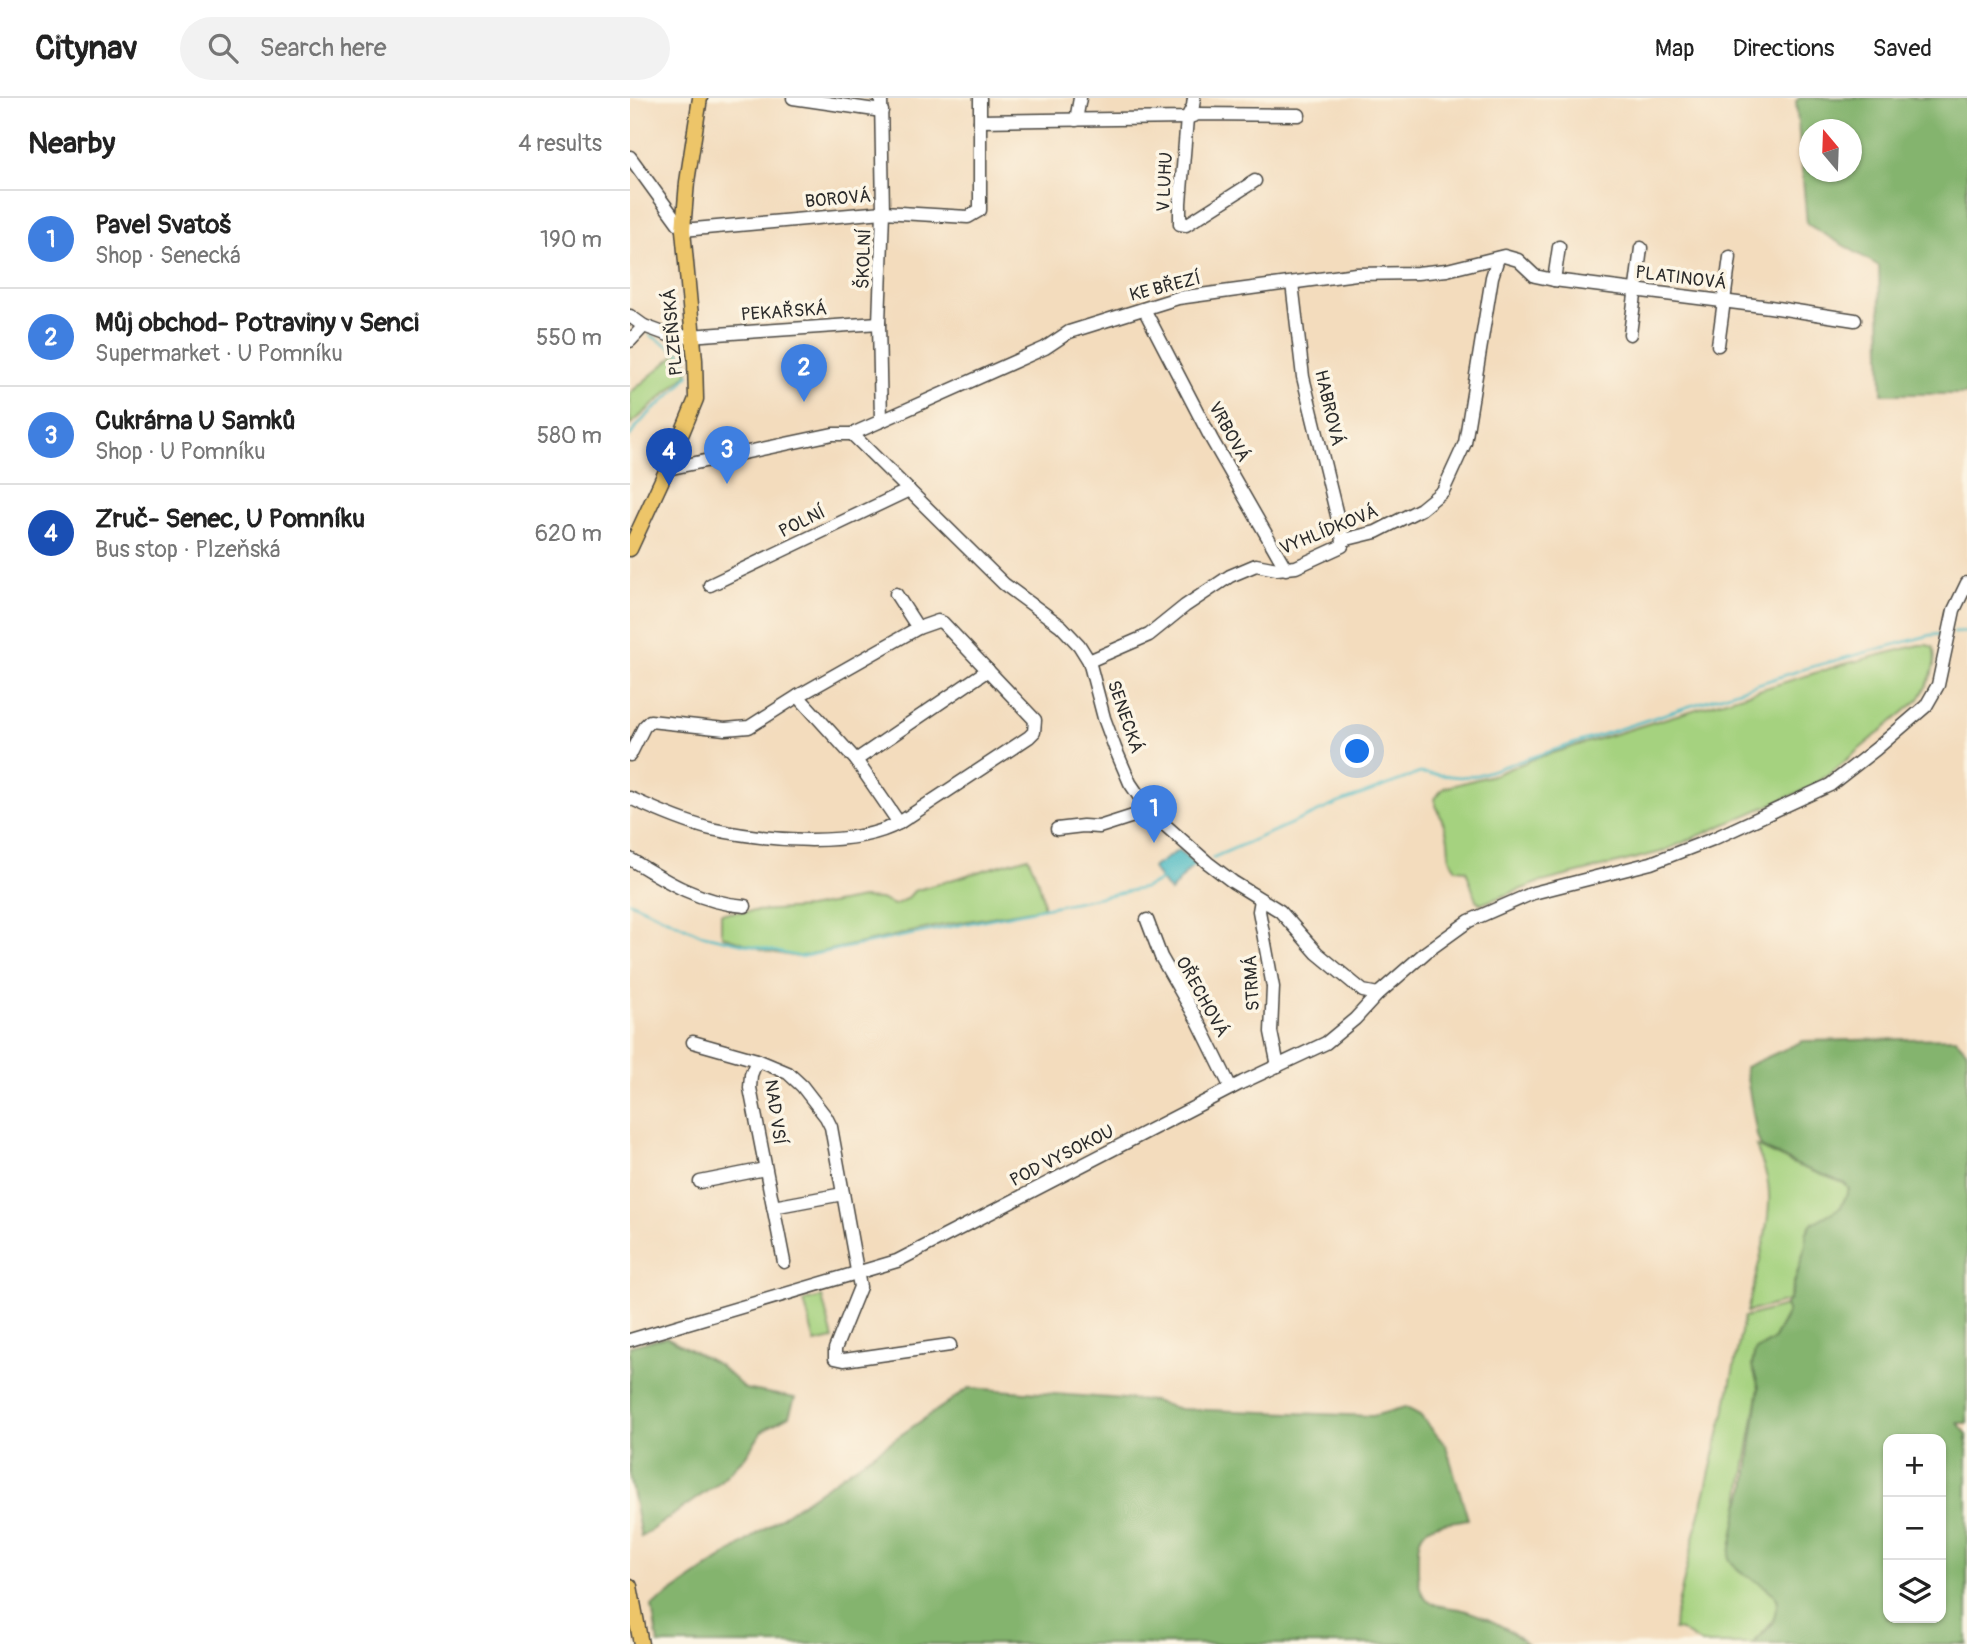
<!DOCTYPE html>
<meta charset="utf-8">
<style>
body{margin:0;font-family:Pangolin,sans-serif;background:#f2f2f2;color:#222}
.controls{position:absolute;right:21px;bottom:21px;display:grid;overflow:hidden;border-radius:14px;box-shadow:0 2px 5px #0004}
.controls button{width:63px;height:63px;display:grid;place-items:center;padding:0;border:0;border-bottom:2px solid #e0e0e0;background:#fff;color:#222;font:35px sans-serif}
.compass{position:absolute;left:1169px;top:21px;width:63px;height:63px;border-radius:50%;background:#fff;box-shadow:0 2px 5px #0004;rotate:341deg}
.you{position:absolute;left:728px;top:654px;width:24px;height:24px;margin:-18px;border:5px solid #fff;border-radius:50%;background:#1a73e8;box-shadow:0 0 0 10px #1a73e833}
.badge{display:grid;place-items:center;width:46px;height:46px;border-radius:50%;background:#ea580c;color:#fff;font-size:23px;font-weight:700}
.pin{position:absolute;translate:-50% -58px;filter:drop-shadow(0 2px 4px #0008)}
.pin::after{content:'';position:absolute;top:37px;width:24px;height:21px;background:inherit;clip-path:polygon(0 0,100% 0,50% 100%)}
.list{margin:0;padding:0;list-style:none}
h2{display:flex;justify-content:space-between;align-items:center;height:91px;margin:0;padding:0 28px;font-size:30px}
h2 small{font-size:23px;font-weight:400;color:#767676}
.list li{display:grid;grid-template-columns:46px 1fr auto;gap:21px;align-items:center;box-sizing:border-box;height:98px;padding:0 28px;border-top:2px solid #e0e0e0}
.list b{display:block;font-size:26px;white-space:nowrap}
.list p{margin:0;font-size:23px;white-space:nowrap;color:#767676}
.list em{font-size:23px;font-style:normal;color:#767676}
.icon{flex:none;width:38px;height:38px;fill:none;stroke:currentColor;stroke-width:2;stroke-linecap:round;stroke-linejoin:round}
.map{position:relative;flex:none;width:1337px;height:1546px;overflow:hidden}
header{display:flex;align-items:center;gap:42px;box-sizing:border-box;height:98px;padding:0 35px;background:#fff;border-bottom:2px solid #e0e0e0}
header strong{font-size:33px}
nav{display:flex;gap:38px;margin-inline-start:auto;font-size:24px}
.search{width:490px;height:63px;background:#f2f2f2;display:flex;align-items:center;gap:18px;box-sizing:border-box;padding:0 24px;border-radius:38px;color:#767676;font-size:26px}
main{display:flex}
aside{flex:1;background:#fff}
.map>svg:first-child{display:block}
</style>
<header>
<strong>Citynav</strong>
<div class="search"><svg class="icon" aria-label="search" viewBox="0 0 24 24"><circle cx="10" cy="10" r="6"/><path d="M15 15l6 6"/></svg>Search here</div>
<nav><a>Map</a><a>Directions</a><a>Saved</a></nav>
</header>
<main>
<aside>
<h2>Nearby<small>4 results</small></h2>
<ul class="list">
<li><span class="badge" style="background:#3f7fe0">1</span><div><b>Pavel Svatoš</b><p>Shop · Senecká</p></div><em>190 m</em></li>
<li><span class="badge" style="background:#3f7fe0">2</span><div><b>Můj obchod- Potraviny v Senci</b><p>Supermarket · U Pomníku</p></div><em>550 m</em></li>
<li><span class="badge" style="background:#3f7fe0">3</span><div><b>Cukrárna U Samků</b><p>Shop · U Pomníku</p></div><em>580 m</em></li>
<li><span class="badge" style="background:#1a4fb4">4</span><div><b>Zruč- Senec, U Pomníku</b><p>Bus stop · Plzeňská</p></div><em>620 m</em></li>
</ul>
</aside>
<div class="map">
<svg width="1337" height="1546" viewBox="0 0 1337 1546">
<rect width="100%" height="100%" fill="#fcf5e5"/>
<filter id="ink" filterUnits="userSpaceOnUse"><feTurbulence type="fractalNoise" baseFrequency=".0143" numOctaves="2"/><feDisplacementMap in="SourceGraphic" scale="14" xChannelSelector="R" yChannelSelector="G"/><feConvolveMatrix kernelMatrix="1 2 1 2 8 2 1 2 1" color-interpolation-filters="sRGB"/></filter>
<filter id="wash" filterUnits="userSpaceOnUse"><feTurbulence type="fractalNoise" baseFrequency=".00686" numOctaves="4" result="noise"/><feDisplacementMap in="SourceGraphic" scale="28" xChannelSelector="R" yChannelSelector="G"/><feGaussianBlur stdDeviation="1.57" result="paint"/><feColorMatrix in="noise" values="0 0 0 0 0 0 0 0 0 0 0 0 0 0 0 0 0 1.4 0 .05"/><feComposite in="paint" operator="in"/></filter>
<g filter="url(#wash)">
<rect width="100%" height="100%" fill="#f3dcbd"/>
<g fill="#a5d27f" stroke="#687e55" stroke-width="2">
<path d="M 50,253 C 57,261 59,267 57,277 L 0,327 L 0,295 Z"/>
<path d="M 1289,547 L 1297,547 L 1303,549 C 1309,567 1298,586 1289,601 L 1201,675 L 1179,690 L 1031,754 L 908,785 L 851,806 L 846,802 L 836,772 L 826,771 C 815,757 821,748 816,733 C 813,722 807,712 804,701 L 814,690 L 866,676 L 906,660 L 1211,567 Z"/>
<path d="M 398,759 C 405,775 414,793 413,810 L 309,828 L 168,859 L 140,854 L 93,838 L 91,833 L 91,815 L 178,810 L 232,800 L 250,801 L 264,807 L 277,801 L 284,793 Z"/>
<path d="M 1126,1048 L 1169,1068 L 1214,1085 L 1220,1091 L 1211,1109 L 1176,1136 L 1176,1147 L 1158,1203 L 1117,1214 C 1125,1178 1144,1120 1138,1085 C 1136,1072 1130,1060 1126,1048 Z"/>
<path d="M 192,1199 L 203,1241 L 185,1245 L 174,1203 Z"/>
<path d="M 1155,1208 L 1158,1214 L 1143,1242 L 1125,1253 L 1122,1268 L 1129,1289 L 1109,1408 L 1121,1480 C 1166,1498 1147,1521 1123,1546 L 1072,1546 L 1051,1533 L 1044,1532 L 1045,1519 L 1097,1303 L 1114,1219 Z"/>
</g>
<g fill="#84b46e" stroke="#58704c" stroke-width="2" fill-rule="evenodd">
<path d="M 1170,0 L 1337,0 L 1337,296 L 1252,296 L 1249,168 L 1177,126 L 1166,3 ZM 1180,32 L 1222,32 L 1222,74 L 1180,74 Z"/>
<path d="M 1325,940 L 1337,953 L 1337,1325 L 1328,1325 L 1337,1336 L 1337,1546 L 1123,1546 L 1143,1525 L 1148,1502 C 1136,1482 1110,1481 1099,1460 L 1109,1408 L 1116,1389 L 1129,1289 L 1122,1268 L 1125,1253 L 1143,1242 L 1158,1215 L 1155,1208 L 1156,1204 L 1159,1203 L 1176,1147 L 1176,1136 L 1181,1126 L 1211,1109 L 1219,1091 L 1214,1085 L 1169,1068 L 1131,1049 L 1127,1038 L 1115,969 L 1173,943 ZM 1311,1341 L 1311,1520 L 1258,1520 L 1258,1341 Z"/>
<path d="M 36,1239 L 89,1267 L 115,1291 L 165,1300 L 159,1318 L 133,1332 L 115,1359 L 86,1387 L 11,1439 L 0,1381 L 0,1248 Z"/>
<path d="M 339,1290 L 523,1303 L 550,1311 L 743,1318 L 775,1309 L 790,1317 L 816,1348 L 838,1421 C 810,1427 788,1422 788,1456 C 788,1469 786,1494 798,1503 C 806,1509 820,1509 830,1511 C 855,1518 877,1529 897,1546 L 28,1546 L 22,1508 Z"/>
</g>
<path fill="#4ab9c2" stroke="#3a7276" stroke-width="2" d="M 549,752 L 564,766 L 540,794 L 522,770 Z"/>
<g fill="none" stroke-linecap="round" stroke-linejoin="round">
<g stroke="#4ab9c2" stroke-width="2.5">
<path d="M 20,237 L 52,256 L 59,270"/>
<path d="M 0,338 C 15,313 43,301 59,276"/>
<path d="M 1324,535 L 1337,534"/>
<path d="M 582,760 L 706,706 L 790,675 L 830,679 L 847,677 L 1177,570 L 1301,537 L 1314,536"/>
<path d="M 560,769 L 568,766"/>
<path d="M 0,804 L 70,836 L 170,859 L 514,790 L 532,782"/>
</g>
</g>
</g>
<g filter="url(#ink)">
<g fill="none" stroke-linecap="round" stroke-linejoin="round">
<g stroke="#494641" stroke-width="15">
<g id="minor">
<path d="M 163,0 L 252,13"/>
<path d="M 564,0 L 563,8 L 557,20 L 550,105 L 550,126 L 556,127 L 625,83"/>
<path d="M 446,22 L 450,0"/>
<path d="M 350,23 L 557,20 L 568,16 L 669,17"/>
<path d="M 0,59 L 53,132 L 253,114 L 338,119 L 350,112 L 350,0"/>
<path d="M 924,182 L 929,149"/>
<path d="M 662,185 L 673,279 L 713,442"/>
<path d="M 514,211 L 582,342 L 656,471"/>
<path d="M 0,218 L 14,228 L 44,239 L 249,225"/>
<path d="M 1000,236 L 1011,150"/>
<path d="M 0,243 L 14,228"/>
<path d="M 1088,247 L 1100,159"/>
<path d="M 251,323 L 249,225 L 253,114 L 251,0"/>
<path d="M 222,336 L 374,486 L 431,528 L 449,547 L 459,563 L 474,620 L 485,650 L 500,685 L 519,713 L 578,765 L 603,784 L 650,813 L 687,855 L 733,893 L 748,896"/>
<path d="M 37,371 L 203,336 L 222,336 L 415,250 L 439,234 L 548,200 L 726,176 L 787,175 L 817,172 L 874,158 L 888,162 L 905,178 L 924,182 L 1140,209 L 1225,222"/>
<path d="M 80,487 L 279,392"/>
<path d="M 266,496 L 288,530"/>
<path d="M 459,563 L 519,537 L 555,508 L 600,478 L 626,467 L 647,471 L 666,469 L 712,448 L 713,442 L 746,434 L 791,411 L 813,393 L 835,345 L 862,179 L 868,160"/>
<path d="M 168,598 L 288,530 L 308,523 L 313,525 L 405,622 L 404,634 L 399,639 L 269,725"/>
<path d="M 0,657 L 14,629 L 20,623 L 95,631 L 119,629 L 168,598 L 226,662 L 269,725 C 223,751 132,742 81,731 C 53,724 26,712 0,700"/>
<path d="M 226,662 L 358,572"/>
<path d="M 427,731 L 453,728 L 469,729 L 519,713"/>
<path d="M 0,761 C 37,784 71,805 115,808"/>
<path d="M 631,802 L 629,813 L 643,889 L 641,934 L 648,968"/>
<path d="M 517,822 L 531,859 L 569,925 L 601,990"/>
<path d="M 63,944 L 127,962 L 158,975 L 172,988 L 196,1019 L 201,1029 L 230,1189 L 205,1251 L 205,1260 L 214,1262 L 320,1247"/>
<path d="M 127,962 L 121,977 L 120,990 L 154,1164"/>
<path d="M 70,1084 L 135,1071"/>
<path d="M 143,1109 L 213,1096"/>
<path d="M 0,1242 L 267,1163 L 613,984 L 696,945 L 725,921 L 748,896 L 796,854 L 839,823 L 903,795 L 1021,765 L 1083,741 L 1200,687 L 1246,651 L 1296,608 L 1308,587 L 1324,512 L 1337,485"/>
</g>
</g>
<g stroke="#494641" stroke-width="17">
<g id="major">
<path d="M 0,451 L 37,371 L 66,301 L 65,262 L 53,132 L 57,84 L 70,0"/>
<path d="M 0,1488 L 11,1546"/>
</g>
</g>
<use href="#minor" stroke="#fff" stroke-width="12"/>
<use href="#major" stroke="#edc569" stroke-width="14"/>
</g>
</g>
<g text-anchor="middle" dominant-baseline="central" stroke-width="7" stroke-linejoin="round" paint-order="stroke">
<g font-size="18" fill="#2b2b2b" stroke="#fcf5e5">
<text transform="translate(535 84) rotate(-87)">V LUHU</text>
<text transform="translate(208 101) rotate(-5)">BOROVÁ</text>
<text transform="translate(234 161) rotate(-88)">ŠKOLNÍ</text>
<text transform="translate(1051 180) rotate(7)">PLATINOVÁ</text>
<text transform="translate(535 189) rotate(-14)">KE BŘEZÍ</text>
<text transform="translate(154 214) rotate(-4)">PEKAŘSKÁ</text>
<text transform="translate(43 234) rotate(-95)">PLZEŇSKÁ</text>
<text transform="translate(699 310) rotate(77)">HABROVÁ</text>
<text transform="translate(599 334) rotate(61)">VRBOVÁ</text>
<text transform="translate(172 424) rotate(-26)">POLNÍ</text>
<text transform="translate(699 432) rotate(-22)">VYHLÍDKOVÁ</text>
<text transform="translate(495 619) rotate(71)">SENECKÁ</text>
<text transform="translate(622 885) rotate(-93)">STRMÁ</text>
<text transform="translate(572 899) rotate(61)">OŘECHOVÁ</text>
<text transform="translate(145 1014) rotate(82)">NAD VSÍ</text>
<text transform="translate(432 1058) rotate(-27)">POD VYSOKOU</text>
</g>
</g>
</svg>
<div class="controls">
<button>+</button>
<button>−</button>
<button><svg class="icon" aria-label="layers" viewBox="0 0 24 24"><path d="M12 4l9 5-9 5-9-5zM3 14l9 5 9-5"/></svg></button>
</div>
<svg class="compass" viewBox="-18 -18 36 36"><path d="M0-13l5 13h-10z" fill="#e53935"/><path d="M0 13l5-13h-10z" fill="#767676"/></svg>
<div class="you"></div>
<div class="pin badge" style="left:524px;top:745px;background:#3f7fe0">1</div>
<div class="pin badge" style="left:174px;top:304px;background:#3f7fe0">2</div>
<div class="pin badge" style="left:97px;top:386px;background:#3f7fe0">3</div>
<div class="pin badge" style="left:39px;top:388px;background:#1a4fb4">4</div>
</div>
</main>
